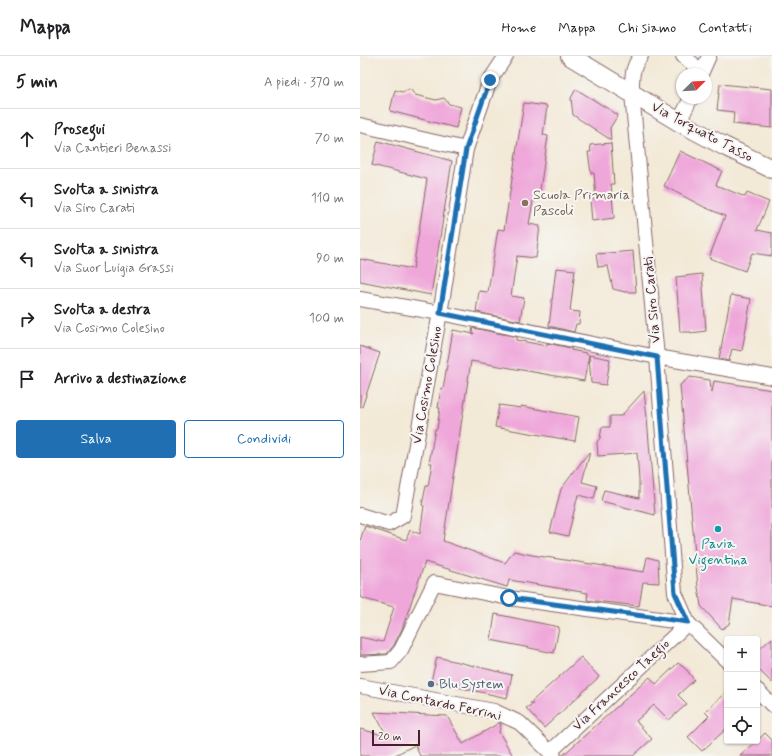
<!DOCTYPE html>
<html lang="it">
<meta charset="utf-8">
<style>
body{margin:0;font-family:Mynerve,sans-serif;background:#f2f2f2;color:#202124}
.controls{position:absolute;right:12px;bottom:12px;display:grid;overflow:hidden;border-radius:4px;box-shadow:0 1px 3px #0004}
.controls button{width:36px;height:36px;display:grid;place-items:center;padding:0;border:0;border-bottom:1px solid #e0e0e0;background:#fff;color:#202124;font:20px sans-serif}
.compass{position:absolute;left:316px;top:12px;width:36px;height:36px;border-radius:50%;background:#fff;box-shadow:0 1px 3px #0004;rotate:66deg}
.scale{position:absolute;left:12px;bottom:10px;width:48px;box-sizing:border-box;padding-left:4px;border:2px solid #4a1f2b;border-top:0;font-size:11px;line-height:14px;white-space:nowrap;color:#4a1f2b;-webkit-text-stroke:3px #f6f6f2;paint-order:stroke}
.stop{position:absolute;width:12px;height:12px;margin:-9px;border:3px solid #1f6fb2;border-radius:50%;background:#fff}
.stop.end{background:#1f6fb2;border-color:#fff;box-shadow:0 1px 4px #0008}
.list{margin:0;padding:0;list-style:none}
h2{display:flex;justify-content:space-between;align-items:center;height:52px;margin:0;padding:0 16px;font-size:17px}
h2 small{font-size:13px;font-weight:400;color:#757577}
.list li{display:grid;grid-template-columns:26px 1fr auto;gap:12px;align-items:center;box-sizing:border-box;height:60px;padding:0 16px;border-top:1px solid #e0e0e0}
.list b{display:block;font-size:15px;white-space:nowrap}
.list p{margin:0;font-size:13px;white-space:nowrap;color:#757577}
.list em{font-size:13px;font-style:normal;color:#757577}
.actions{display:flex;gap:8px;padding:12px 16px}
.actions a{flex:1;padding:9px 0;border:1px solid #1f6fb2;border-radius:4px;text-align:center;font-size:14px;color:#1f6fb2}
.actions .main{background:#1f6fb2;color:#fff}
.icon{flex:none;width:22px;height:22px;fill:none;stroke:currentColor;stroke-width:2;stroke-linecap:round;stroke-linejoin:round}
.map{position:relative;flex:none;width:412px;height:700px;overflow:hidden}
header{display:flex;align-items:center;gap:24px;box-sizing:border-box;height:56px;padding:0 20px;background:#fff;border-bottom:1px solid #e0e0e0}
header strong{font-size:19px}
nav{display:flex;gap:22px;margin-inline-start:auto;font-size:14px}
main{display:flex}
aside{flex:1;background:#fff}
.map>svg:first-child{display:block}
</style>
<header>
<strong>Mappa</strong>
<nav><a>Home</a><a>Mappa</a><a>Chi siamo</a><a>Contatti</a></nav>
</header>
<main>
<aside>
<h2>5 min<small>A piedi · 370 m</small></h2>
<ul class="list">
<li><svg class="icon" aria-label="ahead" viewBox="0 0 24 24"><path d="M12 20V5M6 11l6-6 6 6"/></svg><div><b>Prosegui</b><p>Via Cantieri Benassi</p></div><em>70 m</em></li>
<li><svg class="icon" aria-label="left" viewBox="0 0 24 24"><path d="M17 20v-9H6M10 6l-5 5 5 5"/></svg><div><b>Svolta a sinistra</b><p>Via Siro Carati</p></div><em>110 m</em></li>
<li><svg class="icon" aria-label="left" viewBox="0 0 24 24"><path d="M17 20v-9H6M10 6l-5 5 5 5"/></svg><div><b>Svolta a sinistra</b><p>Via Suor Luigia Grassi</p></div><em>90 m</em></li>
<li><svg class="icon" aria-label="right" viewBox="0 0 24 24"><path d="M7 20v-9h11M14 6l5 5-5 5"/></svg><div><b>Svolta a destra</b><p>Via Cosimo Colesino</p></div><em>100 m</em></li>
<li><svg class="icon" aria-label="arrive" viewBox="0 0 24 24"><path d="M6 21V4h12l-3 4 3 4H6"/></svg><div><b>Arrivo a destinazione</b></div></li>
</ul>
<div class="actions"><a class="main">Salva</a><a>Condividi</a></div>
</aside>
<div class="map">
<svg width="412" height="700" viewBox="0 0 412 700">
<rect width="100%" height="100%" fill="#f6f6f2"/>
<filter id="ink" filterUnits="userSpaceOnUse"><feTurbulence type="fractalNoise" baseFrequency=".025" numOctaves="2"/><feDisplacementMap in="SourceGraphic" scale="8" xChannelSelector="R" yChannelSelector="G"/><feConvolveMatrix kernelMatrix="1 2 1 2 8 2 1 2 1" color-interpolation-filters="sRGB"/></filter>
<filter id="wash" filterUnits="userSpaceOnUse"><feTurbulence type="fractalNoise" baseFrequency=".012" numOctaves="4" result="noise"/><feDisplacementMap in="SourceGraphic" scale="16" xChannelSelector="R" yChannelSelector="G"/><feGaussianBlur stdDeviation="0.9" result="paint"/><feColorMatrix in="noise" values="0 0 0 0 0 0 0 0 0 0 0 0 0 0 0 0 0 1.4 0 .05"/><feComposite in="paint" operator="in"/></filter>
<g filter="url(#wash)">
<rect width="100%" height="100%" fill="#f3e9d7"/>
<g id="blocks">
<g fill="#efa7da">
<path d="M 360,28 L 412,33 L 412,72 L 373,68 L 374,56 L 357,54 Z"/>
<path d="M 50,33 L 55,39 L 76,44 L 84,42 L 89,48 L 101,51 L 96,72 L 30,55 L 35,34 L 42,36 Z"/>
<path d="M 216,33 L 258,59 L 250,72 L 251,84 L 213,59 L 211,42 Z"/>
<path d="M 164,47 L 187,50 L 183,79 L 188,80 L 179,141 L 174,140 L 169,168 L 180,170 L 176,202 L 157,200 L 151,240 L 164,242 L 160,265 L 116,256 L 119,235 L 128,236 L 138,173 L 144,174 Z"/>
<path d="M 18,85 L 92,105 L 71,239 L 0,225 L 0,203 L 53,213 L 67,123 L 12,109 Z"/>
<path d="M 251,87 L 254,128 L 251,128 L 254,162 L 232,165 L 230,143 L 236,143 L 234,117 L 231,117 L 228,96 L 231,96 L 230,89 Z"/>
<path d="M 320,95 L 362,115 L 356,129 L 385,141 L 387,137 L 409,146 L 397,174 L 412,177 L 412,200 L 392,197 L 385,215 L 349,202 L 365,160 L 344,151 L 304,130 Z"/>
<path d="M 273,195 L 276,236 L 265,236 L 253,233 L 248,210 L 238,211 L 236,198 Z"/>
<path d="M 196,212 L 215,214 L 210,255 L 220,256 L 219,268 L 216,268 L 214,276 L 189,270 Z"/>
<path d="M 342,218 L 346,275 L 331,277 L 331,276 L 320,276 L 316,221 Z"/>
<path d="M 371,239 L 391,243 L 382,295 L 372,293 L 369,305 L 359,303 Z"/>
<path d="M 113,272 L 157,281 L 156,284 L 187,290 L 187,287 L 211,292 L 211,294 L 226,297 L 226,298 L 229,299 L 224,325 L 111,305 L 83,485 L 145,507 L 154,495 L 172,499 L 284,516 L 287,501 L 298,504 L 299,527 L 283,526 L 279,550 L 227,544 L 228,537 L 149,524 L 147,531 L 65,506 L 42,573 L 34,589 L 27,598 L 3,599 L 0,599 L 0,581 L 23,586 L 34,551 L 8,544 L 0,541 L 0,485 L 5,470 L 46,484 L 50,474 L 60,478 L 64,450 L 62,449 L 66,430 L 68,430 L 72,407 L 69,407 L 75,373 L 77,373 L 80,352 L 78,352 L 81,332 L 83,333 L 93,274 L 114,278 L 112,275 Z"/>
<path d="M 0,290 L 20,297 L 2,351 L 0,350 Z"/>
<path d="M 229,299 L 250,303 L 246,329 L 231,327 Z"/>
<path d="M 330,321 L 350,324 L 351,336 L 352,336 L 354,325 L 412,334 L 412,550 L 373,543 L 369,568 L 362,573 L 341,550 L 338,531 L 320,329 Z"/>
<path d="M 284,335 L 287,362 L 295,459 L 241,445 L 244,434 L 279,442 L 279,424 L 277,397 L 238,400 L 237,386 L 240,382 L 242,371 L 250,371 L 250,360 L 261,360 Z"/>
<path d="M 139,349 L 161,352 L 161,350 L 219,361 L 215,385 L 135,371 Z"/>
<path d="M 229,396 L 230,396 L 222,426 L 237,430 L 234,443 L 218,439 L 208,480 L 190,476 L 201,433 Z"/>
<path d="M 135,558 L 199,571 L 194,597 L 131,584 Z"/>
<path d="M 412,582 L 412,627 L 397,612 L 397,595 Z"/>
<path d="M 77,601 L 152,619 L 147,642 L 71,625 Z"/>
<path d="M 221,601 L 239,621 L 184,672 L 166,652 L 173,648 L 170,647 Z"/>
<path d="M 318,607 L 327,614 L 334,624 L 318,639 L 327,648 L 309,664 L 294,649 L 276,665 L 292,683 L 273,700 L 202,700 L 290,621 L 296,628 Z"/>
<path d="M 367,635 L 367,672 L 342,695 L 328,681 L 349,660 L 345,656 Z"/>
<path d="M 14,656 L 87,660 L 103,688 L 139,667 L 141,668 L 139,676 L 153,700 L 60,700 L 55,689 L 33,700 L 0,700 L 0,673 L 27,680 Z"/>
<path d="M 405,677 L 412,684 L 412,700 L 380,700 L 397,685 Z"/>
</g>
</g>
</g>
<g filter="url(#ink)">
<use href="#blocks" fill-opacity="0" stroke="#856667" stroke-width="1"/>
<g fill="none" stroke-linecap="round" stroke-linejoin="round">
<g stroke="#856667" stroke-width="16">
<g id="minor">
<path d="M 281,0 C 271,12 272,23 272,38 L 297,301 L 315,537 L 328,567"/>
<path d="M 323,0 L 332,7 L 338,18"/>
<path d="M 341,18 L 349,0"/>
<path d="M 319,66 L 331,42"/>
<path d="M 0,69 L 106,93"/>
<path d="M 0,243 L 80,257 L 297,301 L 412,321"/>
<path d="M 0,459 L 29,468 L 43,460 L 83,240 L 106,93 L 130,24 L 146,0"/>
<path d="M 0,608 L 31,606 L 41,594 L 74,527 L 149,542 L 328,567"/>
<path d="M 0,630 L 134,655 L 160,667 L 194,700"/>
<path d="M 397,634 L 412,649"/>
<path d="M 190,696 L 328,567 L 367,605"/>
</g>
</g>
<g stroke="#856667" stroke-width="20">
<path id="tertiary" d="M 210,0 L 319,66 L 364,90 L 412,113"/>
</g>
<use href="#minor" stroke="#fff" stroke-width="14"/>
<use href="#tertiary" stroke="#fff" stroke-width="18"/>
</g>
</g>
<g fill="none" stroke-linecap="round" stroke-linejoin="round" filter="url(#ink)">
<path stroke="#1f6fb2" stroke-width="5" d="M 130,24 L 106,93 L 80,257 L 297,301 L 315,537 L 328,566 L 149,542"/>
</g>
<circle fill="#8d6e63" stroke="#f6f6f2" stroke-width="1.5" cx="165" cy="147" r="4"/>
<circle fill="#0f9aa8" stroke="#f6f6f2" stroke-width="1.5" cx="358" cy="473" r="4"/>
<circle fill="#5c6f8a" stroke="#f6f6f2" stroke-width="1.5" cx="71" cy="628" r="4"/>
<g text-anchor="middle" dominant-baseline="central" stroke-width="4" stroke-linejoin="round" paint-order="stroke">
<g font-size="14" fill="#4a1f2b" stroke="#f6f6f2">
<text transform="translate(342 76) rotate(28)">Via Torquato Tasso</text>
<text transform="translate(292 244) rotate(-95)">Via Siro Carati</text>
<text transform="translate(67 329) rotate(-80)">Via Cosimo Colesino</text>
<text transform="translate(261 629) rotate(-43)">Via Francesco Taegio</text>
<text transform="translate(80 647) rotate(12)">Via Contardo Ferrini</text>
</g>
<g font-size="14" fill="#785e54" stroke="#f6f6f2" text-anchor="start">
<text x="173" y="139">Scuola Primaria<tspan x="173" dy="16">Pascoli</tspan></text>
</g>
<g font-size="14" fill="#0d838f" stroke="#f6f6f2">
<text x="358" y="488">Pavia<tspan x="358" dy="16">Vigentina</tspan></text>
</g>
<g font-size="14" fill="#4e5e75" stroke="#f6f6f2" text-anchor="start">
<text x="79" y="628">Blu System</text>
</g>
</g>
</svg>
<div class="controls">
<button>+</button>
<button>−</button>
<button><svg class="icon" aria-label="locate" viewBox="0 0 24 24"><circle cx="12" cy="12" r="6"/><path d="M12 2v4M12 18v4M2 12h4M18 12h4"/></svg></button>
</div>
<svg class="compass" viewBox="-18 -18 36 36"><path d="M0-13l5 13h-10z" fill="#e53935"/><path d="M0 13l5-13h-10z" fill="#757577"/></svg>
<div class="scale">20 m</div>
<div class="stop" style="left:149px;top:542px"></div>
<div class="stop end" style="left:130px;top:24px"></div>
</div>
</main>
